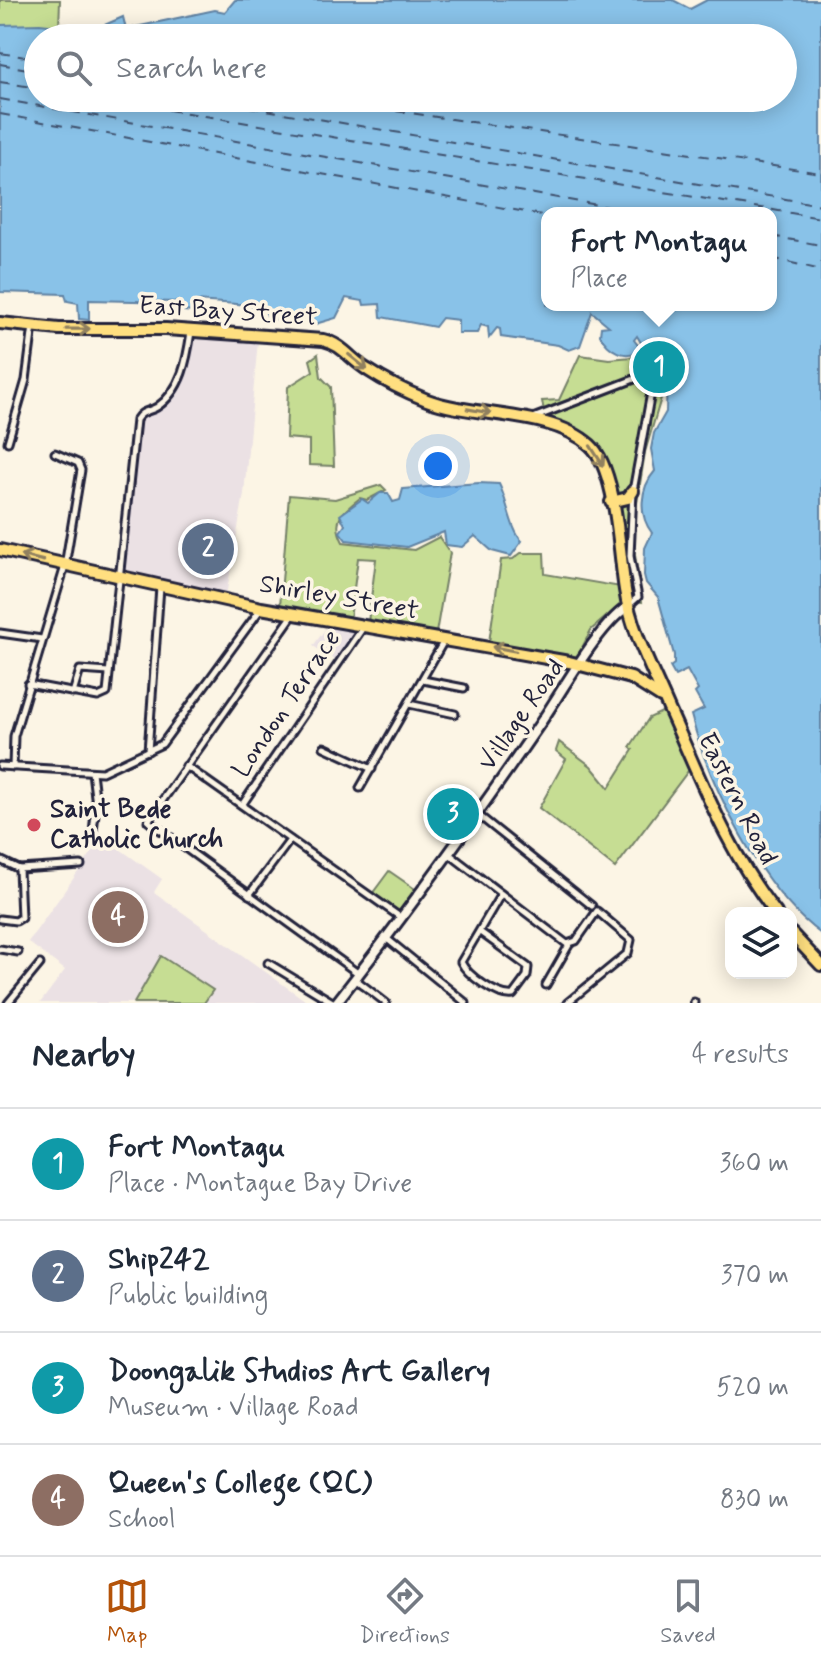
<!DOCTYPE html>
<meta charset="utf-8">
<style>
body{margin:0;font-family:Mynerve,sans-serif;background:#f6f6f7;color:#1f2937}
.controls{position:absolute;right:24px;bottom:24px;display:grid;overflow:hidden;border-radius:16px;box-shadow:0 4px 20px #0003}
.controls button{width:72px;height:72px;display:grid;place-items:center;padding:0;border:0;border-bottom:2px solid #e0e1e3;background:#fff;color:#1f2937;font:40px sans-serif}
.you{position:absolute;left:438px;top:466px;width:28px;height:28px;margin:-20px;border:6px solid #fff;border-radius:50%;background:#1a73e8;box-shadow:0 0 0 12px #1a73e833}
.badge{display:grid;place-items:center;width:52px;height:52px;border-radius:50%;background:#b45309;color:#fff;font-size:26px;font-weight:700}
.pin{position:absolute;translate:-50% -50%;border:4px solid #fff;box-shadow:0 2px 8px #0006}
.popup{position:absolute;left:541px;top:207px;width:236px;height:104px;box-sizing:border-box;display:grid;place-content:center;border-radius:16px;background:#fff;filter:drop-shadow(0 2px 6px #0005);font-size:26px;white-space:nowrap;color:#747a83}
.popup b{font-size:30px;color:#1f2937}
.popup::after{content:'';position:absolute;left:50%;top:100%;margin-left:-16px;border:16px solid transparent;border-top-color:#fff}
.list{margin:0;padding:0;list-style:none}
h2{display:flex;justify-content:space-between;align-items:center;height:104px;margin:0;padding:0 32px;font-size:34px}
h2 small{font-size:26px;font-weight:400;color:#747a83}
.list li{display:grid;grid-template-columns:52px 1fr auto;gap:24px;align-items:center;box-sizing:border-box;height:112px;padding:0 32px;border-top:2px solid #e0e1e3}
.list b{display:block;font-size:30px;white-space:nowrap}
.list p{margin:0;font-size:26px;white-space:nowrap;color:#747a83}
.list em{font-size:26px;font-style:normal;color:#747a83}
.icon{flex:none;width:44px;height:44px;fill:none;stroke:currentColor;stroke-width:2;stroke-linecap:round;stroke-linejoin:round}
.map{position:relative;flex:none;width:821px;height:1003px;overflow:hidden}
.search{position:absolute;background:#fff;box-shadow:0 4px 20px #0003;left:24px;right:24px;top:24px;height:88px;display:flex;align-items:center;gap:20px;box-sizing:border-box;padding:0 28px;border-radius:44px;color:#747a83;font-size:30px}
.sheet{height:552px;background:#fff}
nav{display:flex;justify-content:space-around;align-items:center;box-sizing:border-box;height:112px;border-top:2px solid #e0e1e3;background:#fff;font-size:22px;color:#747a83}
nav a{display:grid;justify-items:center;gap:4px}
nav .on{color:#b45309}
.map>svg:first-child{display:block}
</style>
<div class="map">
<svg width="821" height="1003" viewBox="0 0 821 1003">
<rect width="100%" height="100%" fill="#fcf5e5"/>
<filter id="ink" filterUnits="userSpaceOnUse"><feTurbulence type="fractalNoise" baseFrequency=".0125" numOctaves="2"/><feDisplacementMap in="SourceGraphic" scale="16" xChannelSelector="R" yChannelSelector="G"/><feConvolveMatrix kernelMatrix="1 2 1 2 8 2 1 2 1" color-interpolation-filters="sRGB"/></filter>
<g filter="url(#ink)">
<g fill="#ebe1e4">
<path d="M 193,334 L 258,340 L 244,494 L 226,596 L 121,576 L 140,418 L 162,406 L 184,377 Z"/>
<path d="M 329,624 L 359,629 L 337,661 L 313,646 Z"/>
<path d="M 103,837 L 162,879 L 154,892 L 309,1003 L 40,1003 L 65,970 L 28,942 Z"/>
</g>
<g fill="#c6dd93" stroke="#748067" stroke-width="2">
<path d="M 0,0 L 60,0 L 59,28 L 0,25 Z"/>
<path d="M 318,354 L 321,377 L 331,387 L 334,466 L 309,465 L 309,440 L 286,438 L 288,387 L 313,371 L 310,360 Z"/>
<path d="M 580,355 L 609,359 L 656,355 L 672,361 L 645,452 L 632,535 L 642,602 L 628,599 L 614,498 L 594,444 L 546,422 L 542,401 L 559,400 Z"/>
<path d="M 381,485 L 386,490 L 367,500 L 360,498 C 343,511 331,520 343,542 L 414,550 L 439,537 L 450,553 L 436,633 L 368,622 L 376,559 L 358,558 L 350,619 L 280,606 L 289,495 L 335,499 Z"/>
<path d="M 521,553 L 544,553 L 545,574 L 621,587 L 621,604 L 591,630 L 577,658 L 489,642 L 501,560 L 513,559 Z"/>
<path d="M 666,710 L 691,767 L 615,868 L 539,808 L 566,759 L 556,751 L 559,742 L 591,766 L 609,788 L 633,750 L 630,747 L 649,718 Z"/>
<path d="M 389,871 L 415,889 L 398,912 L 372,894 Z"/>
<path d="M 161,956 L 213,990 L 204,1003 L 134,1003 Z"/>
</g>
<g fill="#89c2e8" stroke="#6082a3" stroke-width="2" fill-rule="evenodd">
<path d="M 235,0 L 673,0 L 690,9 L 707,0 L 821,0 L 821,934 C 761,890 710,787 691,715 L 704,709 L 695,693 L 698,690 L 687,670 L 675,676 L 670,667 L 674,664 L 674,655 L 658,597 L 646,583 L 644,575 L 645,548 L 652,533 C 638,515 640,488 655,471 L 651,449 L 654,433 L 666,412 L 667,378 L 678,355 L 649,356 L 637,336 L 634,340 L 641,349 C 625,361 608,350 600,335 L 601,327 L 609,326 L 592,312 L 580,346 L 569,350 L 558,345 L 501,337 L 500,329 L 497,328 L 489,338 L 488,327 L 481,325 L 477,333 L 458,333 L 458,320 L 442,318 L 435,327 L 381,317 L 380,304 L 364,305 L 363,301 L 346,298 L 336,318 L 315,324 L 310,316 L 285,321 L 268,318 L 264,306 L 196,301 L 192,312 L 184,311 L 177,302 L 89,300 L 89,320 L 79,319 L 78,303 L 67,301 L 65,294 L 0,292 L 0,25 L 40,24 L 93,30 L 123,17 L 126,29 L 215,10 L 225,12 ZM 38,38 L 783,38 L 783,98 L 38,98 ZM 547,213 L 771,213 L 771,305 L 547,305 Z"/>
<path d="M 479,483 L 499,484 C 507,499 511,531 522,541 L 511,556 L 492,551 L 475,536 L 462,547 L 446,545 L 444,532 L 407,547 L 346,540 L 340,532 L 345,525 L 340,515 L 362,499 L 368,503 L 380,493 L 388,493 L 393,502 L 400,500 L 403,489 Z"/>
</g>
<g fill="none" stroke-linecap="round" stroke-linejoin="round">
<g stroke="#41526f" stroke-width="2" stroke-dasharray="10 8" stroke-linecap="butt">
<path d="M 0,53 L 38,59"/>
<path d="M 0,64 L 38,71"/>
<path d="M 0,82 L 38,88"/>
<path d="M 97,98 L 821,218"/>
<path d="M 196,98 L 821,205"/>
<path d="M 307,98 L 821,173"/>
<path d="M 0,99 L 642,213"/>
<path d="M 0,114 L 547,216"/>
<path d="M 771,236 L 821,245"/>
<path d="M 771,258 L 821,270"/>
</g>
<g stroke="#22223b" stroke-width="11">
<g id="minor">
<path d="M 533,418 L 637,378 L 643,379 L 652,387 L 633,491 L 630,556 L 638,597 L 628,606"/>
<path d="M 8,442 L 26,380 L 33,326"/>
<path d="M 293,615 L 148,821 L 359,974"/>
<path d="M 0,633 L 42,639"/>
<path d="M 423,680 L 464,688"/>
<path d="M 28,684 L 98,697 L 107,693 L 136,420 C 142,410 149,412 157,407 C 182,390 187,359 191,332"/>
<path d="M 73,693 L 80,670 L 109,672"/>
<path d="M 409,704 L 455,714"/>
<path d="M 324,747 L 372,769"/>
<path d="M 148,751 L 160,587"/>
<path d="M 0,766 L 102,772 L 162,744 L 260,610"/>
<path d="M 186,766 L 400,917"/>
<path d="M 13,767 L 14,736 L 65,566 L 81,470 L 78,463 L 55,453"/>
<path d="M 92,772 L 96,805 L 92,840"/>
<path d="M 360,788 L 445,639"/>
<path d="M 242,805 L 364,626"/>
<path d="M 477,814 L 592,906"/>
<path d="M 448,853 L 567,944 L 576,941 L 597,911 L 631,940 L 628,953 L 567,1003"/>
<path d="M 0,860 L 19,869 L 81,865"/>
<path d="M 249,895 L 290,840"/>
<path d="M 0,919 L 16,921 L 21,918 L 19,869"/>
<path d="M 480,932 L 528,967 L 527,976 L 513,995 C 497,997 467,975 461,962 L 501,894"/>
<path d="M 386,938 L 466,1003"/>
<path d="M 0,949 L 18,952"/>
<path d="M 268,963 L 334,1003"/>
<path d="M 355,979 L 386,1003"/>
<path d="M 546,985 L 569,945"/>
<path d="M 694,1002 L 694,1003"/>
<path d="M 8,1003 L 40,964"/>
</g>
</g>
<g stroke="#22223b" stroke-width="14">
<path id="secondary" d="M 336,1003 C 406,914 473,821 537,728 C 561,694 596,628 627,607"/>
</g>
<g stroke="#22223b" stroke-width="16">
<g id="trunk">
<path d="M 0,323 L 59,329 L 166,329 L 323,340 C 342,344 352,361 368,370 C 386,382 407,392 427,400 C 475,418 551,410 590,445 C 617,469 619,554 625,590 C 631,631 653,671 669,709 C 700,778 728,853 776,913"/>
<path d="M 611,502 L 628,498 L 633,491"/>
<path d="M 0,550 L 261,608 L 569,662 L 631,678 L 661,697"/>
<path d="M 791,933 L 821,965"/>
</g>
</g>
<use href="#minor" stroke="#fcf5e5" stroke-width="5"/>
<use href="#secondary" stroke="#fcf5e5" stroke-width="8"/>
<use href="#trunk" stroke="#ffdf80" stroke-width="10"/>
</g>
<defs><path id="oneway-shaft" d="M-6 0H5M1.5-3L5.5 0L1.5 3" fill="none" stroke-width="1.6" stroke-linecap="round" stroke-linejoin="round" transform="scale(2)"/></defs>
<g stroke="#90805e">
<use href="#oneway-shaft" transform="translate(78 329) rotate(-1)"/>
<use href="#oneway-shaft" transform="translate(358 362) rotate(39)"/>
<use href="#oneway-shaft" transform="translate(479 411) rotate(10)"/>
<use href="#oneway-shaft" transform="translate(597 456) rotate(57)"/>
<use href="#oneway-shaft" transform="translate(32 558) rotate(-166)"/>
<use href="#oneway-shaft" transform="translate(504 649) rotate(-169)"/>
</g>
</g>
<circle fill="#d1495b" stroke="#fcf5e5" stroke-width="3" cx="34" cy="825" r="8"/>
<g text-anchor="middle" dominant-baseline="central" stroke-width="7" stroke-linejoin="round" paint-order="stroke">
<g font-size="26" fill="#22223b" stroke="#fcf5e5">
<text transform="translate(228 312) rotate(4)">East Bay Street</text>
<text transform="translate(339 598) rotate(10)">Shirley Street</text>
<text transform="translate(287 704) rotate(-56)">London Terrace</text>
<text transform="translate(522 715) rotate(-55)">Village Road</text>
<text transform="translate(737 799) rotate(63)">Eastern Road</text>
</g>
<g font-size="26" font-weight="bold" fill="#22223b" stroke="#fcf5e5" text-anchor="start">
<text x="50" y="810">Saint Bede<tspan x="50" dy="30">Catholic Church</tspan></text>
</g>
</g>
</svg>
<div class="controls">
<button><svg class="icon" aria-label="layers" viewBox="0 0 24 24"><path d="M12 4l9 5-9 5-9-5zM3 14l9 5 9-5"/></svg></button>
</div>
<div class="you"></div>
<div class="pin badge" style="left:659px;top:367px;background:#0f9aa8">1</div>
<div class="popup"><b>Fort Montagu</b>Place</div>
<div class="pin badge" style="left:208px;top:549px;background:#5c6f8a">2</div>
<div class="pin badge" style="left:453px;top:814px;background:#0f9aa8">3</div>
<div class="pin badge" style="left:118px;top:917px;background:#8d6e63">4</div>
<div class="search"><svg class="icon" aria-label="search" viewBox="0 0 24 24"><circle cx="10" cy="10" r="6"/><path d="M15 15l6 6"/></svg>Search here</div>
</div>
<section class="sheet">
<h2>Nearby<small>4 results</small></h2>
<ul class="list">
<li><span class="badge" style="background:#0f9aa8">1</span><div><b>Fort Montagu</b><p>Place · Montague Bay Drive</p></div><em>360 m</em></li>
<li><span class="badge" style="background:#5c6f8a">2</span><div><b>Ship242</b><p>Public building</p></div><em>370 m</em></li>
<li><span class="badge" style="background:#0f9aa8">3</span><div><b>Doongalik Studios Art Gallery</b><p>Museum · Village Road</p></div><em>520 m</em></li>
<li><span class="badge" style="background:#8d6e63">4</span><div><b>Queen's College (QC)</b><p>School</p></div><em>830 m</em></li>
</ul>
</section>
<nav>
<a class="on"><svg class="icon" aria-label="map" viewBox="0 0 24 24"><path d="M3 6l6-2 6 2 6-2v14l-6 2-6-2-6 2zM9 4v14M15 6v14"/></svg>Map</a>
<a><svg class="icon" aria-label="directions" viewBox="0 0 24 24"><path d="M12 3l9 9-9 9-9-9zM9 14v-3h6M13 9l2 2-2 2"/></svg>Directions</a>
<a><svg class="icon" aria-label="saved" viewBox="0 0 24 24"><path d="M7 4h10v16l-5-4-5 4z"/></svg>Saved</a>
</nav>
